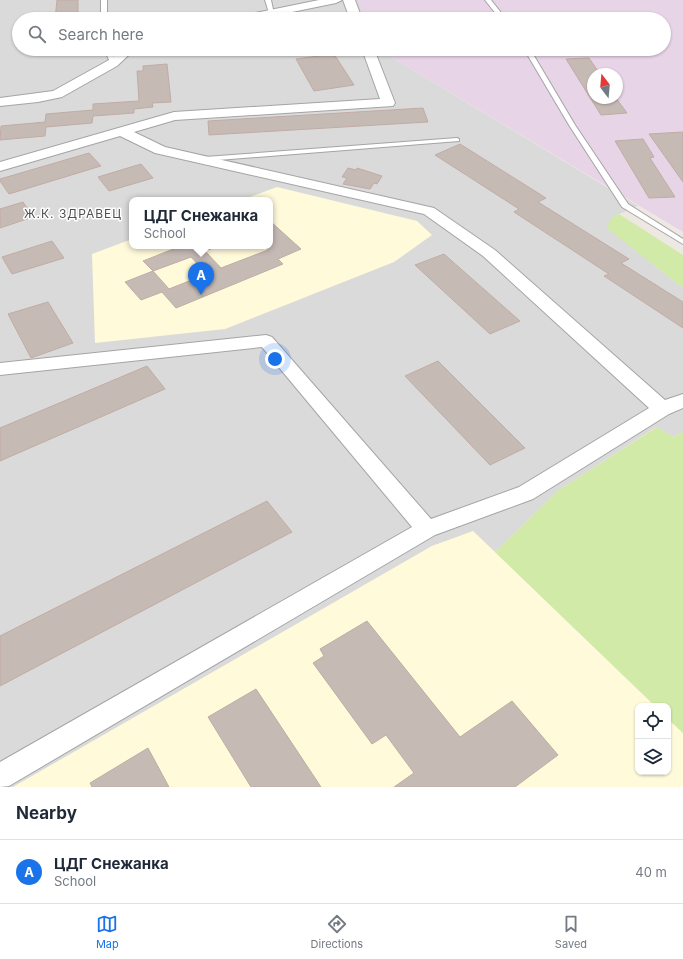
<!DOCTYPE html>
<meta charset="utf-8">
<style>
body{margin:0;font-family:Inter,sans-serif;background:#f6f6f7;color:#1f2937}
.controls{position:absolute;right:12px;bottom:12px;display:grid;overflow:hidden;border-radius:8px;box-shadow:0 1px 3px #0004}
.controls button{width:36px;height:36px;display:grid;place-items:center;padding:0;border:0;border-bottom:1px solid #e0e1e3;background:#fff;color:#1f2937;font:20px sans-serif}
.compass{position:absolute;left:587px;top:68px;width:36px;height:36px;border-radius:50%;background:#fff;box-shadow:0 1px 3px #0004;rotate:344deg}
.you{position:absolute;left:275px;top:359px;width:14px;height:14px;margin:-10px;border:3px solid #fff;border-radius:50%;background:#1a73e8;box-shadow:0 0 0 6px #1a73e833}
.badge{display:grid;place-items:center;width:26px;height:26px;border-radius:50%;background:#1a73e8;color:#fff;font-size:13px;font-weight:700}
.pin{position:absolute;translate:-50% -33px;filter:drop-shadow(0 1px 2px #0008)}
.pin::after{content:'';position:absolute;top:21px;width:14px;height:12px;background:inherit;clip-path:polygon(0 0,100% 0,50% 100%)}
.popup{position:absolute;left:129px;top:197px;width:144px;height:52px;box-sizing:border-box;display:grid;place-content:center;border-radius:8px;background:#fff;filter:drop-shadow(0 1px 3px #0005);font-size:13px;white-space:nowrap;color:#747a83}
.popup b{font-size:15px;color:#1f2937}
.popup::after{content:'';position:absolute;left:50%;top:100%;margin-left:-8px;border:8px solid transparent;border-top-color:#fff}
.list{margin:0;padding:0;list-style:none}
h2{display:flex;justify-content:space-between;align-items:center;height:52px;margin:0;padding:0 16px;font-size:17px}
h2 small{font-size:13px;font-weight:400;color:#747a83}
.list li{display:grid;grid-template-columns:26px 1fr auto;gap:12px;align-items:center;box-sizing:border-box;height:64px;padding:0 16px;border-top:1px solid #e0e1e3}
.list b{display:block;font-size:15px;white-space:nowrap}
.list p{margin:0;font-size:13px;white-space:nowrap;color:#747a83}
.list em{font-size:13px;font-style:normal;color:#747a83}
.icon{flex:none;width:22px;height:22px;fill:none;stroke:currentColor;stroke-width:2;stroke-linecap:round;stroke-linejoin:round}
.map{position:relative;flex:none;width:683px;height:787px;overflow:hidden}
.search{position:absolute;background:#fff;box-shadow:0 1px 3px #0004;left:12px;right:12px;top:12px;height:44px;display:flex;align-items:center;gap:10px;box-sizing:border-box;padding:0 14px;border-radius:22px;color:#747a83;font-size:15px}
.sheet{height:116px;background:#fff}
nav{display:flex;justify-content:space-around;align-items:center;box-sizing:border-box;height:56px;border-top:1px solid #e0e1e3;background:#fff;font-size:11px;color:#747a83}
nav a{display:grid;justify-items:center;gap:2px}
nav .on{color:#1a73e8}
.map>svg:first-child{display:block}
</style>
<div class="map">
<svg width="683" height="787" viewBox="0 0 683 787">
<rect width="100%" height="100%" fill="#eee8e2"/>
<path fill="#dbdada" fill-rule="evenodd" d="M 0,0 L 358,0 L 366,19 L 19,19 L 19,49 L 378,49 L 638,206 L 612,217 L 655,266 L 683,288 L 683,432 L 673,437 L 656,427 L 559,490 L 495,552 L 473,532 L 432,546 L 13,787 L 0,787 ZM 132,200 L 270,200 L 270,246 L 132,246 Z"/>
<path fill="#e7d4e7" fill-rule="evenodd" d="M 358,0 L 683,0 L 683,232 L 378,49 L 664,49 L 664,19 L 366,19 ZM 593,74 L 617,74 L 617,98 L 593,98 Z"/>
<g fill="#fffada">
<path d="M 277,187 L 417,221 L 432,235 L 394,262 L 225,329 L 95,343 L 92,254 L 132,239 L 132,246 L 270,246 L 270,200 L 242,200 Z"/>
<path d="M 473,531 L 655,706 L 638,706 L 638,772 L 668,772 L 668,719 L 683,733 L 683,787 L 13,787 L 432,546 Z"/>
</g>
<g fill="#d1eaa7">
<path d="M 619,214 L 683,255 L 683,288 L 607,228 L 612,217 Z"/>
<path d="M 657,427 L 673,437 L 683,432 L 683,733 L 668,719 L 668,706 L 655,706 L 495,552 L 559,490 Z"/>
</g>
<g fill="#c6bab5" stroke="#c0aca4" fill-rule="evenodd">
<path d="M 57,0 L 78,0 L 78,19 L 55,19 Z"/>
<path d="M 334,54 L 354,85 L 314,91 L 296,59 Z"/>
<path d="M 589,58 L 600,74 L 593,74 L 593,98 L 616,98 L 627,113 L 601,115 L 566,59 Z"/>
<path d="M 167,64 L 171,102 L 152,103 L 153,107 L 134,109 L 134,113 L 93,116 L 92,123 L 46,127 L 45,136 L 0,140 L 1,126 L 45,122 L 46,114 L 93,110 L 93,104 L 139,101 L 137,71 L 143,71 L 143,66 Z"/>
<path d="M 423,108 L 428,122 L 209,135 L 208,121 Z"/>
<path d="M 683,132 L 683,182 L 649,134 Z"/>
<path d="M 643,139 L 654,157 L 650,158 L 675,197 L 649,198 L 615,141 Z"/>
<path d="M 460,144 L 546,198 L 538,202 L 629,259 L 621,263 L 683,302 L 683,328 L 604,276 L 609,274 L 514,212 L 519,209 L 435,155 Z"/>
<path d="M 89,153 L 101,166 L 9,194 L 0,181 L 0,179 Z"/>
<path d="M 141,164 L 153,178 L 109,191 L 98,177 Z"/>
<path d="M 348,168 L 356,170 L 357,168 L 382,176 L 377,184 L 374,183 L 370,189 L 343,184 L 347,178 L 342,177 Z"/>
<path d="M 23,202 L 33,217 L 0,228 L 0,209 Z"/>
<path d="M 270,221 L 301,249 L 278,259 L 283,264 L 176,308 L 162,292 L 141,300 L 125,282 L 153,271 L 143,261 L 181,246 L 218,246 L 205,251 L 221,268 L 268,250 L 264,246 L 270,246 ZM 191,257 L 207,274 L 169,289 L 153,271 Z"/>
<path d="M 52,241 L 64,258 L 12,274 L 2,257 Z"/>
<path d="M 444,254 L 520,321 L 490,334 L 415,265 Z"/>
<path d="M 48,302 L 73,343 L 31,358 L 8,314 Z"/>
<path d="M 438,361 L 525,448 L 490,465 L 405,376 Z"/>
<path d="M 147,366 L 165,389 L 0,461 L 0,428 Z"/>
<path d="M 267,501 L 292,532 L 0,686 L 0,636 Z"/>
<path d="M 367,621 L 460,737 L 512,701 L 558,755 L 515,787 L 394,787 L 414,773 L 386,735 L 372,744 L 313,663 L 324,656 L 320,649 Z"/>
<path d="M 256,689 L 321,787 L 251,787 L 208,717 Z"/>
<path d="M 148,748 L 169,787 L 92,787 L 90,783 Z"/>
</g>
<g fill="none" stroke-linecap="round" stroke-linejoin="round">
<g stroke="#a4a4a4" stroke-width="2">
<g id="lane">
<rect x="101" y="0" width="6" height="19"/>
<path d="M 265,0 L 271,0 L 274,14 L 269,13 Z"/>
<path d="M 485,0 L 491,0 L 506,19 L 500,19 Z"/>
<path d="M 104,49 L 110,49 L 116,63 L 115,64 L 111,64 Z"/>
<path d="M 524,49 L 530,49 L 575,125 L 628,204 L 683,239 L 683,244 L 622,207 L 569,125 Z"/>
<path d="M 457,138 L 459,139 L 459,141 L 205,161 L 202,159 L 205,157 Z"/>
</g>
</g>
<g stroke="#a4a4a4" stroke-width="2">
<g id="street">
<path d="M 319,0 L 342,0 L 336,3 L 258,19 L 235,19 L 237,17 L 241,16 Z"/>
<path d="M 343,0 L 355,0 L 362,19 L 350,19 Z"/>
<path d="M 122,49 L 135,49 L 117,66 L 62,97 L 38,102 L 0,106 L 0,98 L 53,91 L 109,60 Z"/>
<path d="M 362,49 L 374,49 L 395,103 L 393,106 L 175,120 L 134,132 L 165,147 L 434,208 L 495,250 L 665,400 L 683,394 L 683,408 L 669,414 L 533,499 L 435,535 L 9,786 L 0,787 L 0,762 L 412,527 L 262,347 L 0,375 L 0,363 L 266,335 L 272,337 L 431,519 L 519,487 L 649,408 L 483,256 L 424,214 L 155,153 L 120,136 L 0,171 L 0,162 L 174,112 L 380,99 Z"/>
</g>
</g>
<use href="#lane" fill="#fff" fill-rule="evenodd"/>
<use href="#street" fill="#fff" fill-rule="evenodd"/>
</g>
<g text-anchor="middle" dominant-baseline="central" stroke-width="3" stroke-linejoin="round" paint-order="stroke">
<g font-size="12" letter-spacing="1" fill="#505050" stroke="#fff">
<text x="73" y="213">Ж.К. ЗДРАВЕЦ</text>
</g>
</g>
</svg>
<div class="controls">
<button><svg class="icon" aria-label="locate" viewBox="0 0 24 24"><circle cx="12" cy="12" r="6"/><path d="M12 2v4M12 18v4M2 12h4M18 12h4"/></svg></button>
<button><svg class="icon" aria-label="layers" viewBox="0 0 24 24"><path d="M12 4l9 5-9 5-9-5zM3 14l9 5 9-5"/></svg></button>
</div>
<svg class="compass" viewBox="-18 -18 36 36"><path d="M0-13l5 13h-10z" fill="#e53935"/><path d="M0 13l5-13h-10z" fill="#747a83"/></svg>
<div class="you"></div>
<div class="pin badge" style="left:201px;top:295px">A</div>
<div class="popup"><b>ЦДГ Снежанка</b>School</div>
<div class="search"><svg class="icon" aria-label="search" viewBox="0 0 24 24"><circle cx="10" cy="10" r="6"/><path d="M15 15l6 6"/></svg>Search here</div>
</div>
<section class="sheet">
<h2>Nearby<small></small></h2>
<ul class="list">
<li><span class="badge">A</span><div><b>ЦДГ Снежанка</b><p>School</p></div><em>40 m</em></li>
</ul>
</section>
<nav>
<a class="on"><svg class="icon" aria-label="map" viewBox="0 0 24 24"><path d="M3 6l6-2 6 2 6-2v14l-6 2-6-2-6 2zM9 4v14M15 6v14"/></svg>Map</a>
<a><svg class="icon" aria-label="directions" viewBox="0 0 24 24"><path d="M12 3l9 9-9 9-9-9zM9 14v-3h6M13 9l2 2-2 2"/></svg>Directions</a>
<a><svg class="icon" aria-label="saved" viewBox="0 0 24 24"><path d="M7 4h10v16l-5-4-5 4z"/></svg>Saved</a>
</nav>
